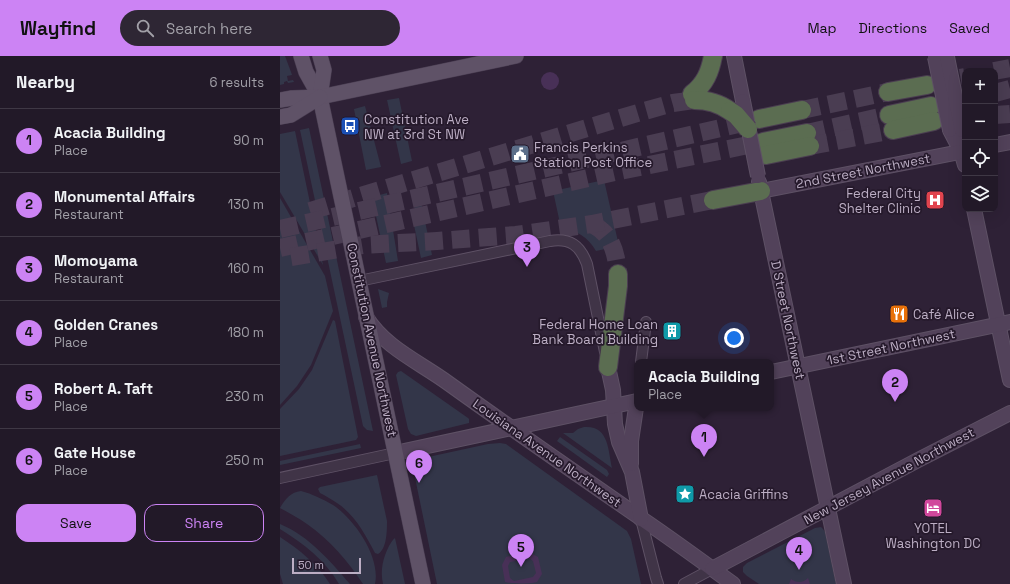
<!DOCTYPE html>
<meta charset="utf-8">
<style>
body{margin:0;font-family:"Space Grotesk",sans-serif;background:#2e2634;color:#f1f3f6}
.controls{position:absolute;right:12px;top:12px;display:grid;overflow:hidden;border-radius:8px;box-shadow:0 4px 16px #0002}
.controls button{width:36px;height:36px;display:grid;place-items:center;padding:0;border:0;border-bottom:1px solid #3f3845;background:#221928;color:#f1f3f6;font:20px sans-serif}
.scale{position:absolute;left:12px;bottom:10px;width:69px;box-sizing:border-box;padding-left:4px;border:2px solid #bcaec4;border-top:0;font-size:11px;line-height:14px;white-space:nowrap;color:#bcaec4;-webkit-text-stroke:3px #25192b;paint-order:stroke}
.you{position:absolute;left:454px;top:282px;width:14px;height:14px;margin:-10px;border:3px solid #fff;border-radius:50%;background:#1a73e8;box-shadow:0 0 0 6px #1a73e833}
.badge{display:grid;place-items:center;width:26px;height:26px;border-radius:50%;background:#cc83f4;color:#111;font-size:13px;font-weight:700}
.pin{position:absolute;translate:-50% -33px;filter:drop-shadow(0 1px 2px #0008)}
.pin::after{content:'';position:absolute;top:21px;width:14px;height:12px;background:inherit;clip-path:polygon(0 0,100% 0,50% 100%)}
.popup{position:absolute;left:354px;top:303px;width:140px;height:52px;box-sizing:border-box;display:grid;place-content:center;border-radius:8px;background:#221928;filter:drop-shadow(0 1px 3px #0005);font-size:13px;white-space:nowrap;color:#a2a0a8}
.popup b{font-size:15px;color:#f1f3f6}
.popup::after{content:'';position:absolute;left:50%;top:100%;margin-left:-8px;border:8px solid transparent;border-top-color:#221928}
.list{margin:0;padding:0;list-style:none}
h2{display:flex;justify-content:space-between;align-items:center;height:52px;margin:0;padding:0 16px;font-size:17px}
h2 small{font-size:13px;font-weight:400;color:#a2a0a8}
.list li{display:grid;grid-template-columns:26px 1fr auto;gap:12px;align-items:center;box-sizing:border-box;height:64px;padding:0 16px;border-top:1px solid #3f3845}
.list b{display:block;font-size:15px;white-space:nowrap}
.list p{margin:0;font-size:13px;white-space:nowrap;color:#a2a0a8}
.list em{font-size:13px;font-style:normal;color:#a2a0a8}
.actions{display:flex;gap:8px;padding:12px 16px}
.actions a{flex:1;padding:9px 0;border:1px solid #cc83f4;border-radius:12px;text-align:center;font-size:14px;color:#cc83f4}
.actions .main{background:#cc83f4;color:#111}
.icon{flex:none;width:22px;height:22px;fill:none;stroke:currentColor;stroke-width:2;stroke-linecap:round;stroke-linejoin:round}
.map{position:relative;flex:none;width:730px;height:528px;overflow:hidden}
header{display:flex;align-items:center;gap:24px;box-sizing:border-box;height:56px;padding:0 20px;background:#cc83f4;color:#111}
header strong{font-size:19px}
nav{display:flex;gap:22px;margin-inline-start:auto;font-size:14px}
.search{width:280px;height:36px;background:#2e2634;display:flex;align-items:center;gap:10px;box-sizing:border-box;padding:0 14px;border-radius:22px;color:#a2a0a8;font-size:15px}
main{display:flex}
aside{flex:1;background:#221928}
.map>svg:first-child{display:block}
</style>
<header>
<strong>Wayfind</strong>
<div class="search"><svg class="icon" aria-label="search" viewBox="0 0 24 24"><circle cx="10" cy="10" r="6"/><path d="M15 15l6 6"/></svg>Search here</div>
<nav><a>Map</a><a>Directions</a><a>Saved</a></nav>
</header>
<main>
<aside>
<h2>Nearby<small>6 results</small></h2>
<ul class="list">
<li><span class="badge">1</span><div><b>Acacia Building</b><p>Place</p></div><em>90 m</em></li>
<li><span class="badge">2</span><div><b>Monumental Affairs</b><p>Restaurant</p></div><em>130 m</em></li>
<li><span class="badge">3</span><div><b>Momoyama</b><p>Restaurant</p></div><em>160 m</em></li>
<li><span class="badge">4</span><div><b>Golden Cranes</b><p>Place</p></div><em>180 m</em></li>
<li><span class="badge">5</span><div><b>Robert A. Taft</b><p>Place</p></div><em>230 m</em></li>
<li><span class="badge">6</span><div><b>Gate House</b><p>Place</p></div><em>250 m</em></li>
</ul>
<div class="actions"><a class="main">Save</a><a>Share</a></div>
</aside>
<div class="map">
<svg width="730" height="528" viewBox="0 0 730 528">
<rect width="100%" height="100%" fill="#2e2136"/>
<g fill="#333649">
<path d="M 0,0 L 5,0 L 11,16 L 12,19 L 7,20 L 8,25 L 13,24 L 14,26 L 8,27 L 7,25 L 4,26 L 4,28 L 0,29 Z"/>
<path d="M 119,42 L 132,105 L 121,108 L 107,44 Z"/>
<path d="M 85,50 L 101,111 L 86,114 L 74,53 Z"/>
<path d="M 29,72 L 93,375 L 87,374 L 83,370 L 20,74 Z"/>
<path d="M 15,75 L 43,209 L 0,136 L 0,78 Z"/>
<path d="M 324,124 L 339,190 L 316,195 C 308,181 296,174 281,172 L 273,135 Z"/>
<path d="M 107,137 L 118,205 L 106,207 L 92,141 Z"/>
<path d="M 0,142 L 45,220 L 53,255 L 31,309 L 17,330 L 0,349 Z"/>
<path d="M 141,146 L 152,199 L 141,202 L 131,155 L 135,154 L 134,148 Z"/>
<path d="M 98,233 L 109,237 L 107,246 L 107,251 L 102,252 Z"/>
<path d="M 53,264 L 55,265 L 78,381 L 76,384 L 0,400 L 0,353 L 19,333 L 32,314 Z"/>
<path d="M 121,315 L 188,362 L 189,363 L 189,367 L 136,380 L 131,378 L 128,373 L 116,319 L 118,316 Z"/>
<path d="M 304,371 C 329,369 328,394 332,412 L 283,377 L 293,377 L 298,373 Z"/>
<path d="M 280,381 L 327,414 L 329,418 L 327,421 L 277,385 Z"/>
<path d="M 220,387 L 226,388 L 347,475 L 351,483 L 361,528 L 157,528 L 133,412 L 133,407 L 139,403 L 208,388 Z"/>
<path d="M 80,388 L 81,392 L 0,409 L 0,405 Z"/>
<path d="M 97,419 L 107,465 C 107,474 107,493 98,498 L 95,497 C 85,478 75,459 57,447 C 51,443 46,440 40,437 L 38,433 L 40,431 Z"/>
<path d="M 21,435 C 32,438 43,443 53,449 C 74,463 101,501 95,528 L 83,528 C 68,505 50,484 27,468 C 19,462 9,457 0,452 C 5,443 11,436 21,435 Z"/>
<path d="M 0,468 C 29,480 50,505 70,528 L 59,528 C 45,504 23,487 0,473 Z"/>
<path d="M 541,471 L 543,473 L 545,476 L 556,528 L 479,528 L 467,520 L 463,516 L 463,511 L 467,507 L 535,472 Z"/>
<path d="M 0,481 C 20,494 37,508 50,528 L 3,528 L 0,518 Z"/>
<path d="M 115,482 L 125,528 L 103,528 C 100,514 103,502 109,490 C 111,487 112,484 115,482 Z"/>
</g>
<g fill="#483057">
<circle cx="270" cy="25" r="9"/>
<path d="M 249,496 L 258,501 L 262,518 L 257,526 C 248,528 233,528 225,526 L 222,509 L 226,501 L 235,499 L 236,505 L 230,506 L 228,510 L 230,522 L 234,525 L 253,521 L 256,517 L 253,505 L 249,502 L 244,503 L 242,498 Z"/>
<path d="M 528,522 L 530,528 L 509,528 L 511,523 C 517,527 523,527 528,522 Z"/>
</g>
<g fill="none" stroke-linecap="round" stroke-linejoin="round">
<g stroke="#4a3d52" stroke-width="18" stroke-dasharray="18 9" stroke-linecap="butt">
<path d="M 714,15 L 730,12"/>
<path d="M 654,27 L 685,21"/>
<path d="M 715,37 L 730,33"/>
<path d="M 522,54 L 608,36"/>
<path d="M 715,59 L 730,58"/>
<path d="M 527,77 L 609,59"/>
<path d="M 530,90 L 613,74"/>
<path d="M 30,155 L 361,56 L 393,47 L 414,44"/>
<path d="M 312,168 C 315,170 319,172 322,175 C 334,185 337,204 338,218"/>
<path d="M 0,173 L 476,64"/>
<path d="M 0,192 L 335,116 L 483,86"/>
<path d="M 11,201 L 83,189 L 157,185 L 236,179 L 312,168 L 433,144"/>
</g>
<g stroke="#5e5165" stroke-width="12">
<g id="street">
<path d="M 79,225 L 270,185 C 290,182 300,189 307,208 L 325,296"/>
<path d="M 361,306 L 366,266"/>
<path d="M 0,422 L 115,397"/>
<path d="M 361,463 L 376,522 L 378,528"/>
<path d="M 404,528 L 432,513"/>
</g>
</g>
<g stroke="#5e5165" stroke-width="16">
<g id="secondary">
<path d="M 454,0 L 463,45"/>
<path d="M 670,74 L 681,95 L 685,109"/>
<path d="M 715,89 L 730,86"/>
<path d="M 479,126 L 564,528"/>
<path d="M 481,135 L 685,95"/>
<path d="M 694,153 L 730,324"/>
<path d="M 86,261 C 105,292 141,307 168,327 C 232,373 297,418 362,463 C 393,484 423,506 453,528"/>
<path d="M 328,311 L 333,334 L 335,368 L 339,386 L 352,416 L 361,463"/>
<path d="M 491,316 L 730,266"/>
<path d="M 115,397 L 357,345"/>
<path d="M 351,408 L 351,385 L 357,345"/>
<path d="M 432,513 L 640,403 L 730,357"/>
</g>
</g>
<g stroke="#493d51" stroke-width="16">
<g id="primary">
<path d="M 21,0 L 26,16 L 40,41 L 143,528"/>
<path d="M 40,0 L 44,14 L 40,41"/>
<path d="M 0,44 L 12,42 L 40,41 L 236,0"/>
<path d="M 0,61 L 11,59 L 40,41"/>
</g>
</g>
<g stroke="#4b3e51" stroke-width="20">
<g id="highway">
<path d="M 608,36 L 647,29"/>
<path d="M 412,38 C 425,28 430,16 433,0"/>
<path d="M 414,44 C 427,44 439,47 450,55"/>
<path d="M 609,59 L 651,50"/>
<path d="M 479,63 L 522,54"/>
<path d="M 613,74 L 654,65"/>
<path d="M 483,86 L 527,77"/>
<path d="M 486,99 L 530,90"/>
<path d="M 433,144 L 481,135"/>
<path d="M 328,311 L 338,230 L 338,218"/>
</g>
</g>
<use href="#street" stroke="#403447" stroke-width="10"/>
<use href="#secondary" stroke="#52425a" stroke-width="14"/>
<use href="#primary" stroke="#5f5267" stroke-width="15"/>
<use href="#highway" stroke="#5b6d51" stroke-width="18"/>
<g stroke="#5e5165" stroke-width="16" stroke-linecap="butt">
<g id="secondary-bridge">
<path d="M 655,1 L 670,74"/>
<path d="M 667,1 L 682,74"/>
<path d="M 463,45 L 478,120"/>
</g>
</g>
<g stroke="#4b3e51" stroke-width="20" stroke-linecap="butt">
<path id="highway-bridge" d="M 450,55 L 456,59 L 468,73"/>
</g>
<use href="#secondary-bridge" stroke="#52425a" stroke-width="14"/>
<use href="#highway-bridge" stroke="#5b6d51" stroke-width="18"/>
</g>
<defs>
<g id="bus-square" transform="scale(1)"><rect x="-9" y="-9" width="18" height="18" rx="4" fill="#1a4fb4" stroke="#25192b"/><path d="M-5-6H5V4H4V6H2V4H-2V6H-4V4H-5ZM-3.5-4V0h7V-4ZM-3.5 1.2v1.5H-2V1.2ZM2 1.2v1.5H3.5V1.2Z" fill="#fff"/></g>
<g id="civic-square" transform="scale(1)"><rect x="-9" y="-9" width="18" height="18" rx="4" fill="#5c6f8a" stroke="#25192b"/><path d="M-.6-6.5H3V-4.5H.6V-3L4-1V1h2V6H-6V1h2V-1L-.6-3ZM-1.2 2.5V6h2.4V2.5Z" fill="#fff"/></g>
<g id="hospital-square" transform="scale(1)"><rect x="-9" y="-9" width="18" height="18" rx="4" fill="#e0444e" stroke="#25192b"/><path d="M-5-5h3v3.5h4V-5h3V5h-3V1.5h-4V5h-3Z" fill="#fff"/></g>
<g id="restaurant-square" transform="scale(1)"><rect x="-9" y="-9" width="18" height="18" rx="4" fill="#e8710a" stroke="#25192b"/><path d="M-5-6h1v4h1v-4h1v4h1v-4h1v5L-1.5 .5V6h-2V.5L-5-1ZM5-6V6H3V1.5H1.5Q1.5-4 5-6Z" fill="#fff"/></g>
<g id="building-square" transform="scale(1)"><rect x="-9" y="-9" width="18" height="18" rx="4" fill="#0f9aa8" stroke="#25192b"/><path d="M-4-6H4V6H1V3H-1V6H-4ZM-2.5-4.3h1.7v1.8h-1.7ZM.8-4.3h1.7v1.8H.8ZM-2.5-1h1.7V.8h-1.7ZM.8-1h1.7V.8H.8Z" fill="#fff"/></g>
<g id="sight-square" transform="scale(1)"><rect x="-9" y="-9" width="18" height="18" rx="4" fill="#0f9aa8" stroke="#25192b"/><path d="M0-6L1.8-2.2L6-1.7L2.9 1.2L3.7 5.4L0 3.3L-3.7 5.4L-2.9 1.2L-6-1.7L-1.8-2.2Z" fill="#fff"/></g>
<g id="hotel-square" transform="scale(1)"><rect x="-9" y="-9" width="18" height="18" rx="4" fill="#d1479c" stroke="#25192b"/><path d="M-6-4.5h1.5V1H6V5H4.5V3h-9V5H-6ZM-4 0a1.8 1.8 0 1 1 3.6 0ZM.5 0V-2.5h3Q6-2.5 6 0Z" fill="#fff"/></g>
</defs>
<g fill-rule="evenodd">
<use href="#bus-square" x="70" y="70"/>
<use href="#civic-square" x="240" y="98"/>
<use href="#hospital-square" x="655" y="144"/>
<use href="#restaurant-square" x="619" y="258"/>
<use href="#building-square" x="392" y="275"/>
<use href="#sight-square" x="405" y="438"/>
<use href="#hotel-square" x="653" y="452"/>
</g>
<g text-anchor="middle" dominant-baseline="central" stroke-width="3.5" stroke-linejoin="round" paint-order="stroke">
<g font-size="13" fill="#bcaec4" stroke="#25192b" text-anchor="start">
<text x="84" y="63">Constitution Ave<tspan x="84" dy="15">NW at 3rd St NW</tspan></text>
<text x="254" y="91">Francis Perkins<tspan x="254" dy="15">Station Post Office</tspan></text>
<text x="641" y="137" text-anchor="end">Federal City<tspan x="641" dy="15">Shelter Clinic</tspan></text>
<text x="633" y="258">Café Alice</text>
<text x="378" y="268" text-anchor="end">Federal Home Loan<tspan x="378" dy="15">Bank Board Building</tspan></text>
<text x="419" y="438">Acacia Griffins</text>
<text x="653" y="472" text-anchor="middle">YOTEL<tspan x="653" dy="15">Washington DC</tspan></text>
</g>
<g font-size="13" fill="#bcaec4" stroke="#25192b">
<text transform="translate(583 115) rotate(-11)">2nd Street Northwest</text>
<text transform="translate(508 264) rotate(78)">D Street Northwest</text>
<text transform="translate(92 284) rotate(78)">Constitution Avenue Northwest</text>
<text transform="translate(611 291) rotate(-12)">1st Street Northwest</text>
<text transform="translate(267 397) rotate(35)">Louisiana Avenue Northwest</text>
<text transform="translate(609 420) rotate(-28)">New Jersey Avenue Northwest</text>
</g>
</g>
</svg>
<div class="controls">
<button>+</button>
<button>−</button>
<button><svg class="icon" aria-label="locate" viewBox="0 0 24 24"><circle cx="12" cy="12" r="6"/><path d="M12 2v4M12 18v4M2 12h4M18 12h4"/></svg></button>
<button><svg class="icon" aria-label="layers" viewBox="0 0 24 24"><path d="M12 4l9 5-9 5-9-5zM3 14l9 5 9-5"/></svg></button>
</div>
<div class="scale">50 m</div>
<div class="you"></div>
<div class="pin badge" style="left:424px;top:401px">1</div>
<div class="popup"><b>Acacia Building</b>Place</div>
<div class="pin badge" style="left:615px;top:346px">2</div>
<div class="pin badge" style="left:247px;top:211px">3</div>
<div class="pin badge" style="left:519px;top:514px">4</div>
<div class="pin badge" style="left:241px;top:511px">5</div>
<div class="pin badge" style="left:139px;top:427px">6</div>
</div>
</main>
